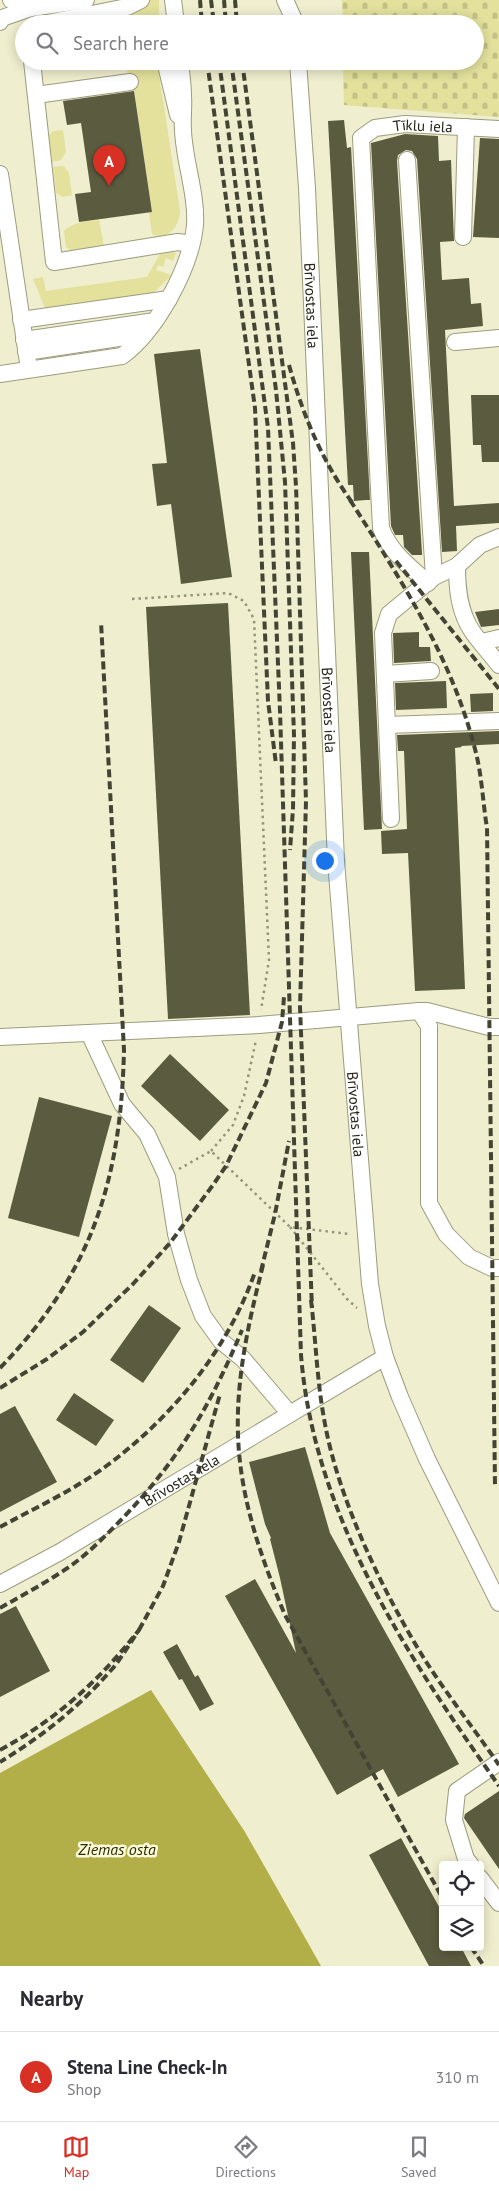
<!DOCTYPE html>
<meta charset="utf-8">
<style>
body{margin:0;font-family:"PT Sans",sans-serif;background:#f7f7f7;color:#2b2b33}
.controls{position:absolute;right:15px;bottom:15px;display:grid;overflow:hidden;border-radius:5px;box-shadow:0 2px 12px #0003}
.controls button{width:45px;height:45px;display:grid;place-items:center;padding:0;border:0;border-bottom:1px solid #e1e1e2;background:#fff;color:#2b2b33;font:25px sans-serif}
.you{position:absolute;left:324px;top:860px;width:18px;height:18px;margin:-12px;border:4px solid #fff;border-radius:50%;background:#1a73e8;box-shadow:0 0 0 8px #1a73e833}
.badge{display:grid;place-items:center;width:32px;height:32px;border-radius:50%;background:#d93025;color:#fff;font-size:16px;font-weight:700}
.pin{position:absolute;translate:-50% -41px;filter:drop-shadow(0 1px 2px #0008)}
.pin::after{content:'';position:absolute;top:26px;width:18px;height:15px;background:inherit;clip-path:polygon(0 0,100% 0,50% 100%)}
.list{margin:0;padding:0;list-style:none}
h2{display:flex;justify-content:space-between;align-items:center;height:65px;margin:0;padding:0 20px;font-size:21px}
h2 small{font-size:16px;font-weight:400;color:#7c7c81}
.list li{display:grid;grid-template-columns:32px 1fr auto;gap:15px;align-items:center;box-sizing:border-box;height:90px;padding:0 20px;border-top:1px solid #e1e1e2}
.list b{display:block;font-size:19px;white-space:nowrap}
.list p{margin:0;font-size:16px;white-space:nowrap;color:#7c7c81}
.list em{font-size:16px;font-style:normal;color:#7c7c81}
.icon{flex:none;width:28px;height:28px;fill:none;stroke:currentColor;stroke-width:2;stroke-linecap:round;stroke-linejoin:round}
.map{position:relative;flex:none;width:499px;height:1966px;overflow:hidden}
.search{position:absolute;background:#fff;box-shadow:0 2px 12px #0003;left:15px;right:15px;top:15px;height:55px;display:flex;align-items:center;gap:12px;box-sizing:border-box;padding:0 18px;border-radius:28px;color:#7c7c81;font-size:19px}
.sheet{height:155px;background:#fff}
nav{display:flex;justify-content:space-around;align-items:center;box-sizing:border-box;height:70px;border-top:1px solid #e1e1e2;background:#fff;font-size:14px;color:#7c7c81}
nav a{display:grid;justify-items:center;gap:2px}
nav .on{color:#d93025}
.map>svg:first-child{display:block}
</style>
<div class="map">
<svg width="499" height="1966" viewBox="0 0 499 1966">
<defs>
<pattern id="cemetery-stones" width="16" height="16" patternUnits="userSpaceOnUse" patternTransform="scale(1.25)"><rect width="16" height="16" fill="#e3e19c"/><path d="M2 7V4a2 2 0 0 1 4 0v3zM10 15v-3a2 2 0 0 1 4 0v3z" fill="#c3c186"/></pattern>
</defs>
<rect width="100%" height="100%" fill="#efeece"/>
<g fill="#e3e19c">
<path d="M 149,0 L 159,0 L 159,24 L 61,24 L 140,6 Z"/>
<path d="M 125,61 L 157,61 L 180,211 C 180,225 168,242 152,234 L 149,213 L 152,211 L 134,89 L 130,82 Z"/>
<path d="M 63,130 L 66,152 L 61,160 L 52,162 L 48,136 L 53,131 Z"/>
<path d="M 64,166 L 69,173 L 72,195 L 63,197 L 56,193 L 53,167 Z"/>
<path d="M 99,220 L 104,246 L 72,251 L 66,247 L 64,231 C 73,222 87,221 99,220 Z"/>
<path d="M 162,250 L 176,253 L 173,261 L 166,258 L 163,267 L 158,265 L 156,270 L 172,275 L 150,296 L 45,308 L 33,279 L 43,277 L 46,291 L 147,277 Z"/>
</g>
<path fill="url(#cemetery-stones)" d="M 342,0 L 499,0 L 499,117 L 344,105 L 343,61 L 475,61 L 475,24 L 343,24 Z"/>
<path fill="#b2ae48" d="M 151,1690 L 245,1832 L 321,1966 L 0,1966 L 0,1773 Z"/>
<g fill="#5b5b3f">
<path d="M 134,91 L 152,212 L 79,222 L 75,194 L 91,192 L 81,123 L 67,125 L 63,101 Z"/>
<path d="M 344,120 L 347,148 L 351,147 L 370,500 L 366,500 L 354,501 L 353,485 L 348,485 L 328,121 Z"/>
<path d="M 405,134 L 438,136 L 439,161 L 451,160 L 454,241 L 440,242 L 442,280 L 469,278 L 471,304 L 481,303 L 483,326 L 445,330 L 454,506 L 499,503 L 499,523 L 456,526 L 457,551 L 442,552 L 417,159 L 412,151 L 406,150 L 398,155 L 397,161 L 422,553 L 422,555 L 412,555 L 404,547 L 403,535 L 395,535 L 391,526 L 371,143 Z"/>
<path d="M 480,138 L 499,139 L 499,238 L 473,237 Z"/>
<path d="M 200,349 L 232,577 L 181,584 L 171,504 L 157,506 L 152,464 L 167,463 L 154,354 Z"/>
<path d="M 471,395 L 499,395 L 499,462 L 482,462 L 481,445 L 473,445 Z"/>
<path d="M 351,552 L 369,552 L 382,829 L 364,830 Z"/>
<path d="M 228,603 L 250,1015 L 168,1019 L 146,607 Z"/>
<path d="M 499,609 L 499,625 L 481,627 L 475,612 Z"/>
<path d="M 419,632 L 419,647 L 430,647 L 431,661 L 394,663 L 393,633 Z"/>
<path d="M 446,681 L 447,708 L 396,710 L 395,683 Z"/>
<path d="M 493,693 L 493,711 L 471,712 L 470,694 Z"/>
<path d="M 499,731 L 499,744 L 461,746 L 462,747 L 455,748 L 465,989 L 415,991 L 408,853 L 382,854 L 381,831 L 407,829 L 404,751 L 398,751 L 397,735 Z"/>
<path d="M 170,1054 L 229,1110 L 200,1141 L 141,1086 Z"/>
<path d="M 39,1097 L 112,1116 L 79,1237 L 8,1218 Z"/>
<path d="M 149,1305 L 181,1328 L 143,1383 L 110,1360 Z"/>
<path d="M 74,1393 L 114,1420 L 96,1446 L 56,1420 Z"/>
<path d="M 15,1406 L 57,1482 L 0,1512 L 0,1414 Z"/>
<path d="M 305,1447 L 330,1533 L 459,1764 L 398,1797 L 383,1769 L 337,1795 L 225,1596 L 255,1579 L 296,1653 L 280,1578 L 270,1539 L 271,1538 L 265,1524 L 249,1462 Z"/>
<path d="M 16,1606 L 50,1671 L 0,1697 L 0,1614 Z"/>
<path d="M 177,1644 L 195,1677 L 198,1675 L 214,1704 L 200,1711 L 182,1679 L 179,1680 L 163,1652 Z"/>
<path d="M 499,1791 L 499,1869 L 464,1818 L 465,1814 Z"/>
<path d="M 401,1838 L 443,1914 L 443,1947 L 461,1947 L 471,1966 L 429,1966 L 369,1855 Z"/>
</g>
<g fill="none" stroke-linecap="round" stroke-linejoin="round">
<g stroke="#9c9c7e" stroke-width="18">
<g id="minor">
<path d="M 11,0 L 31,8"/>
<path d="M 173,0 L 176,24"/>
<path d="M 285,0 L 296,24"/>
<path d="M 0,22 L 2,18 L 31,8 L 86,0"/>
<path d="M 42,24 L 127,7 L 141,0"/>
<path d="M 32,61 L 54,262 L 178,242 L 191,244"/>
<path d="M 165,61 L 178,115"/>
<path id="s1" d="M 298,61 L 307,188 L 336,861 L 370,1284 L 377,1326 L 385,1357 L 400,1397 L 427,1459 L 499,1603"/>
<path d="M 36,95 L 130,82"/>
<path d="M 407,160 L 434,577"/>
<path d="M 0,174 L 29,369"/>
<path d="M 463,237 L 466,127"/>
<path d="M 21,320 L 169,299"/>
<path d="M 24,340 L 155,321"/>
<path d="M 455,342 L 499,338"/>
<path d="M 26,352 L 145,334"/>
<path d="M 0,374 L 122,356 C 156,331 191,268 195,225 C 197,194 184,161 183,130 C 182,119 184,107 183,96 C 183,84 181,73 180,61"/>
<path d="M 457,566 C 457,588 459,612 472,631 C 480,643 491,654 499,665"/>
<path id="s2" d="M 428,583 C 410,567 389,551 381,528 L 361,138 L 375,128 L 405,124 L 499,129"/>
<path d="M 482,642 L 499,638"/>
<path d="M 385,674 L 431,671"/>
<path d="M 387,725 L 499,721"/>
<path d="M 391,819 L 383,633 L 389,614 L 434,577 L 457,566 L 480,545 L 499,537"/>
<path d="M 419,1011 L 429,1026 L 429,1203 L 446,1234 L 469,1257 L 492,1268 L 499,1268"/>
<path d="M 89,1033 L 122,1104 L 147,1134 L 167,1177 L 176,1234 L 189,1280 L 203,1316 L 221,1341 L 243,1359 L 290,1414"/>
<path d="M 0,1037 L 259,1025 L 419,1011 L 427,1011 L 489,1027 L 499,1027"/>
<path id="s3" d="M 0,1584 L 60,1552 L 385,1357"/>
<path d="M 471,1865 L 466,1859 L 454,1820 L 457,1791 L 499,1762"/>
<path d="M 480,1878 L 499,1903"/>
</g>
</g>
<g stroke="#95947d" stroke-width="2.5" stroke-dasharray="2.5 4" stroke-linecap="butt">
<path d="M 132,599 L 228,593 L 244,601 L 254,619 L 269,960 L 261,1010"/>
<path d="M 211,1151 L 233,1125 L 244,1096 L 256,1040"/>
<path d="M 179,1169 L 211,1151 L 290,1227 L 350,1234"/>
<path d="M 290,1227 L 347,1299 L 357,1308"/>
</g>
<use href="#minor" stroke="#fff" stroke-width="16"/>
<g stroke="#444434" stroke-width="4" stroke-dasharray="8 4" stroke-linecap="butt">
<path d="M 200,0 L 202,24"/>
<path d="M 211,0 L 214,24"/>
<path d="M 224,0 L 226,24"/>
<path d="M 235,0 L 237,24"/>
<path d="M 207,61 L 255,408 L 268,701 L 276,764"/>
<path d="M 219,61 L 268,428 L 280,711 L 301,1355 C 314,1517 408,1657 499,1786"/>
<path d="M 231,61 L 276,390 L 285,482 L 294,735 L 293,809 L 290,850"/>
<path d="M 242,61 L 293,443 L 296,486 L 306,801 L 300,1007 L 312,1308"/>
<path d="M 289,365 C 303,416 323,463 354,505"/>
<path d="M 350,500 C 401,580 453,659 476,753 C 482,777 483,804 487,828 L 495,1486"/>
<path d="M 396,561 L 499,689"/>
<path d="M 263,1265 C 249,1321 236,1377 238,1435 C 240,1498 261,1558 285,1615 L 443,1899"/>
<path d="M 261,1271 L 275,1214 L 289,1141"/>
<path d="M 311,1300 C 316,1342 317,1383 325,1424 C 339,1501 384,1594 425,1660 C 448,1696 475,1730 499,1765"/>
<path d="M 0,1368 C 92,1273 121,1180 124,1050 L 101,622"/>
<path d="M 0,1388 L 47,1359 L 83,1332 L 133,1284 L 170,1243 L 213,1185 L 226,1166 L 266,1083 L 282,1022 L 284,997"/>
<path d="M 0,1527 C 37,1507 76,1489 109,1464 C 174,1415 228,1349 255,1272"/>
<path d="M 0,1608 C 23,1595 47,1582 69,1567 C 88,1554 104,1537 120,1521 C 178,1461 210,1407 242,1330"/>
<path d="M 139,1630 L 163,1586 L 179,1542 L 220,1394"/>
<path d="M 0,1750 C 57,1719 99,1681 139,1630 C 130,1643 122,1657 113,1668 C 78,1708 44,1735 0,1762"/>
<path d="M 471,1947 L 484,1966"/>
</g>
</g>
<g text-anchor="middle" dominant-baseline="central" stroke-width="5" stroke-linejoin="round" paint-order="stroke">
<g font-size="15" fill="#242418" stroke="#fcfcdc">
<text stroke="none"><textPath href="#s2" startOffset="529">Tīklu iela</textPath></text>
<text stroke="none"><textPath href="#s1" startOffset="245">Brīvostas iela</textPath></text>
<text stroke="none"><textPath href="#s1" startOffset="650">Brīvostas iela</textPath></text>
<text stroke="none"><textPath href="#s1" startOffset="1055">Brīvostas iela</textPath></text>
<text stroke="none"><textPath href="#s3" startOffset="209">Brīvostas iela</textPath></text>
</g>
<g font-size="16" font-style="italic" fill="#2f2d01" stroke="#fcfcdc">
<text x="117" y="1849">Ziemas osta</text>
</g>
</g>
</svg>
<div class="controls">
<button><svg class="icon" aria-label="locate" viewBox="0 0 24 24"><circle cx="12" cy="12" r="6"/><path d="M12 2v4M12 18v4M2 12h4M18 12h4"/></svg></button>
<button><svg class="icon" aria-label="layers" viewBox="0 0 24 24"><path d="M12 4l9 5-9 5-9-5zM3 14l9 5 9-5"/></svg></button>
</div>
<div class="you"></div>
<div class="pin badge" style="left:109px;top:186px">A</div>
<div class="search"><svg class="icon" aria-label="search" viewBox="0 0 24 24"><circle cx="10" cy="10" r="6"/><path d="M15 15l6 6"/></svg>Search here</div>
</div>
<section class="sheet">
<h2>Nearby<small></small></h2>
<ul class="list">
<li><span class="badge">A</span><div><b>Stena Line Check-In</b><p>Shop</p></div><em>310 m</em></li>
</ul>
</section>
<nav>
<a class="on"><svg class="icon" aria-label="map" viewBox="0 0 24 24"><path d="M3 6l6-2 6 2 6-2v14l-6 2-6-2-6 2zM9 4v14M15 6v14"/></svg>Map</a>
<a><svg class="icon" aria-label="directions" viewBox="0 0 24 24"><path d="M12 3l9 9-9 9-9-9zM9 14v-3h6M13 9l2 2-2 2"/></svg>Directions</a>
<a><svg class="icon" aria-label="saved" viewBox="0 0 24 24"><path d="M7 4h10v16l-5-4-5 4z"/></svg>Saved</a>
</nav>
